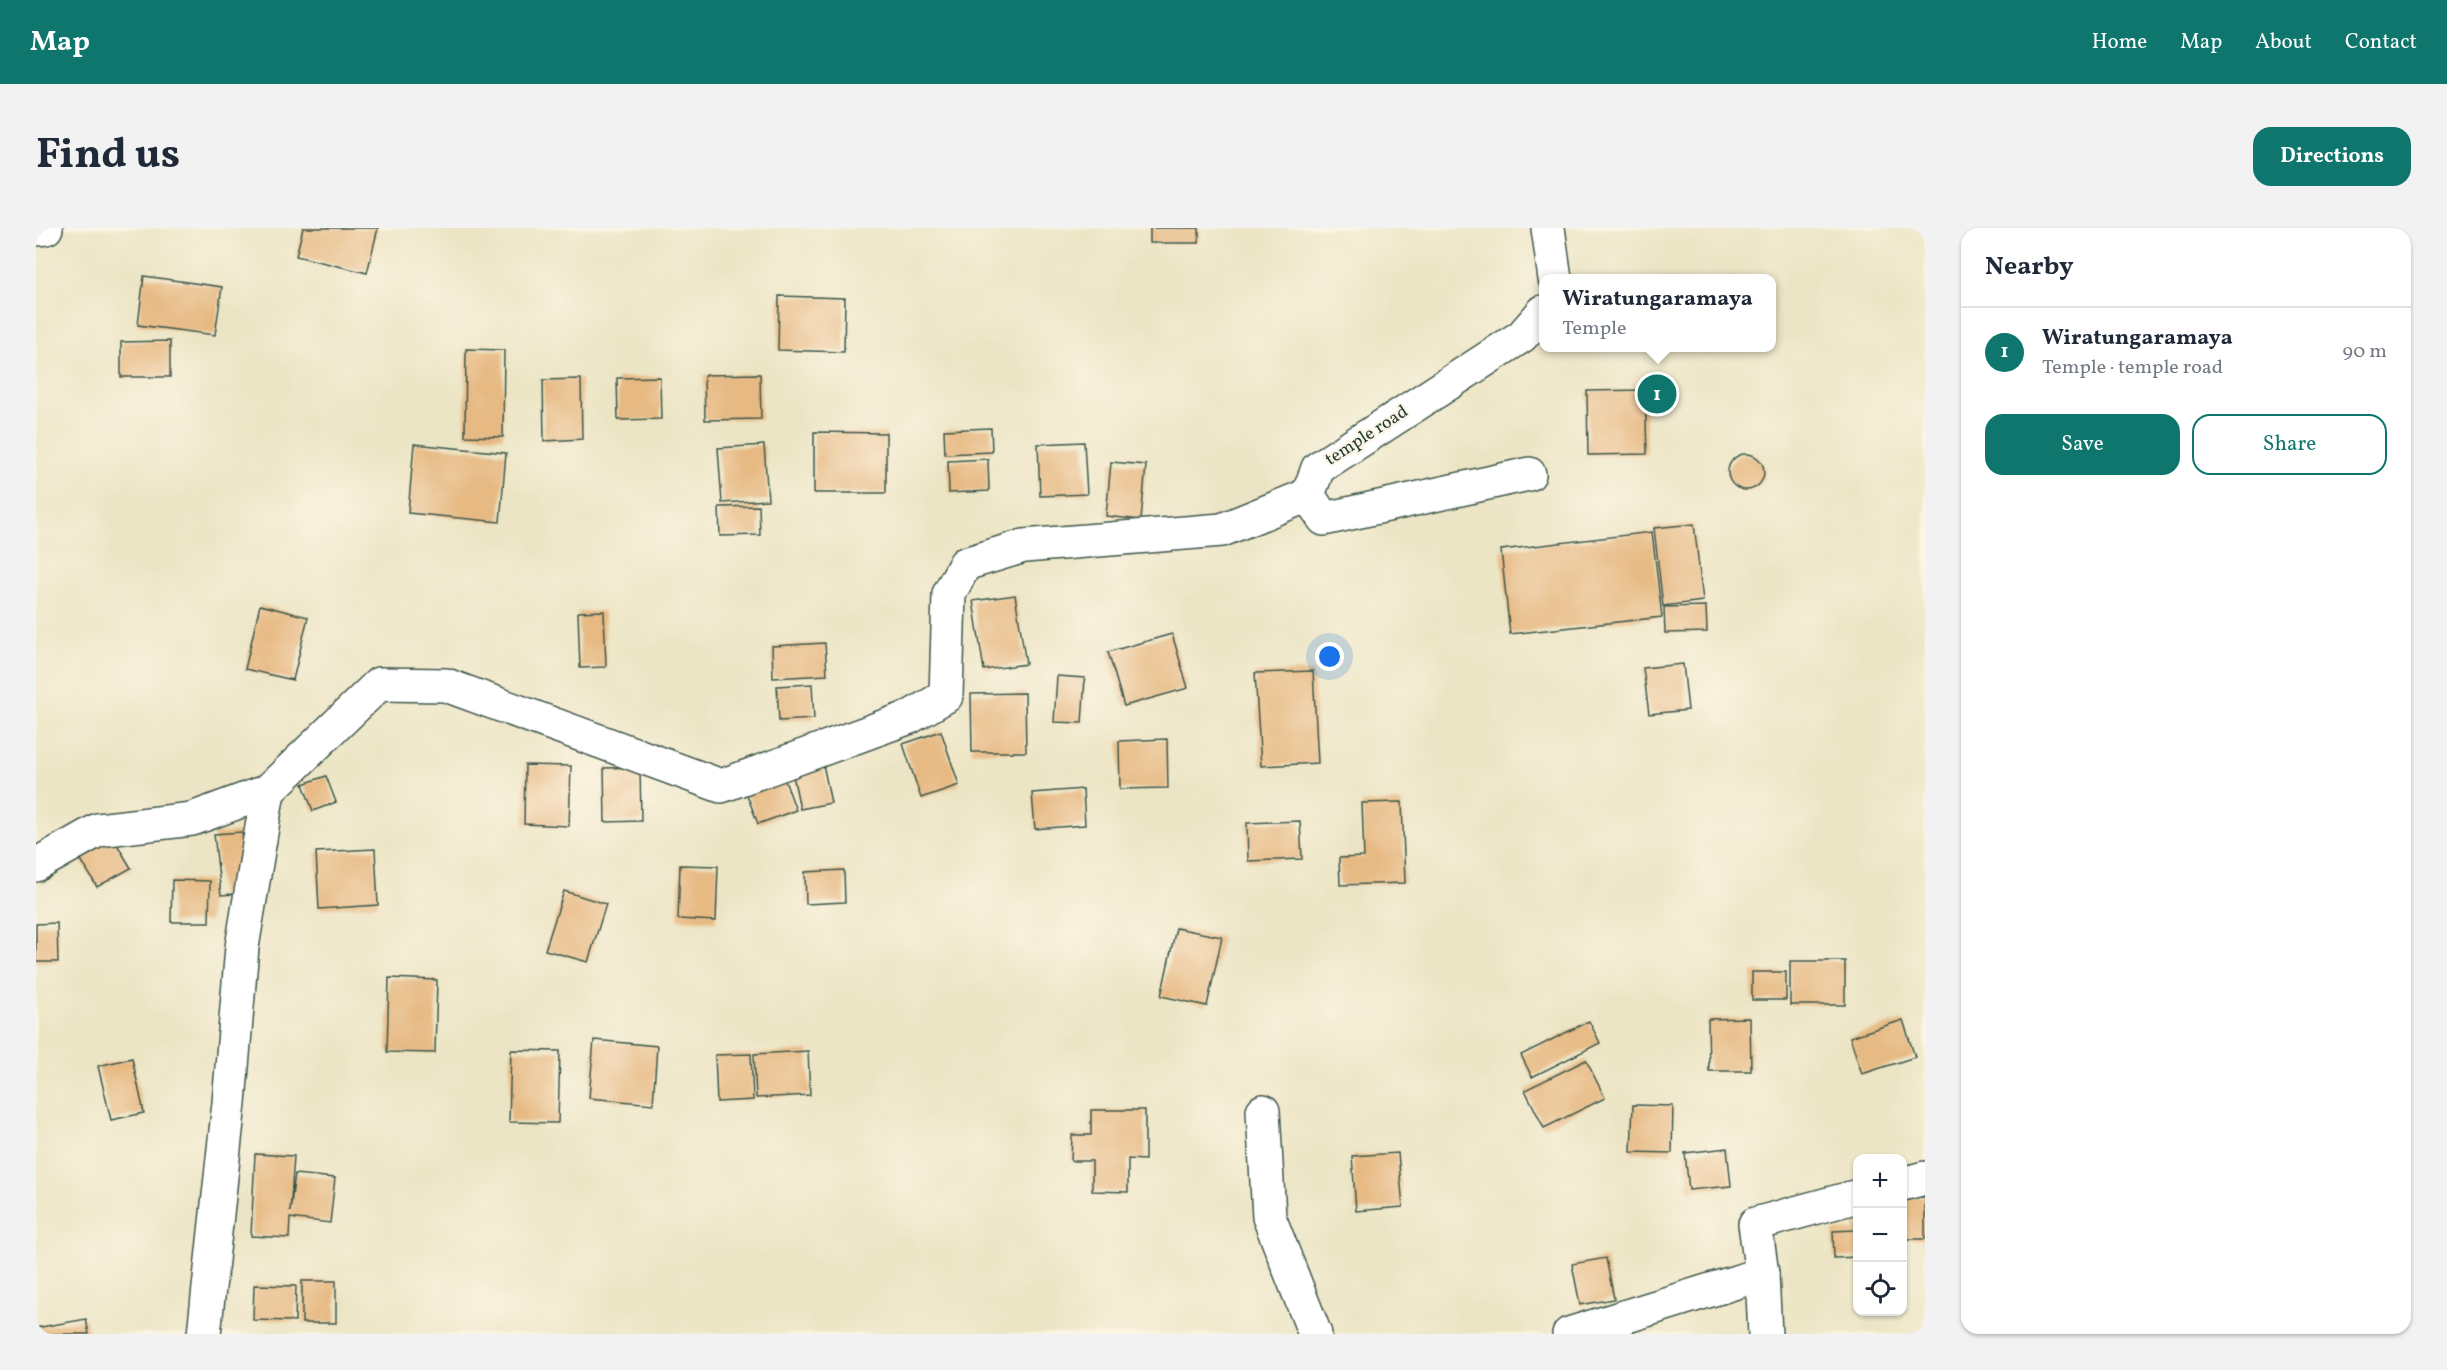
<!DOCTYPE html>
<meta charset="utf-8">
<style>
body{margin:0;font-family:Vollkorn,serif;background:#f2f2f3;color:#1f2937}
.controls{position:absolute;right:18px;bottom:18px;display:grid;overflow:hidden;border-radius:12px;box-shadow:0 2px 4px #0004}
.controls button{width:54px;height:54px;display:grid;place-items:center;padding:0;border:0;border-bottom:2px solid #e0e1e3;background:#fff;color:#1f2937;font:30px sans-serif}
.you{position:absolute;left:1294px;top:429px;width:21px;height:21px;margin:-15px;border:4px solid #fff;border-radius:50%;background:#1a73e8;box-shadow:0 0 0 9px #1a73e833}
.badge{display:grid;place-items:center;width:39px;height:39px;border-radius:50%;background:#0f766e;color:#fff;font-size:20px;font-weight:700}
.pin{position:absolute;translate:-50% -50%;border:3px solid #fff;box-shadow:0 2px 6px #0006}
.popup{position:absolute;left:1503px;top:46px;width:237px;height:78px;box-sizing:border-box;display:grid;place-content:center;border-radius:12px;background:#fff;filter:drop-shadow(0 2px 4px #0005);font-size:20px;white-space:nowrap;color:#747a83}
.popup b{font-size:22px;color:#1f2937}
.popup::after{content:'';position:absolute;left:50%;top:100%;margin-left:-12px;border:12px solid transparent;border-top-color:#fff}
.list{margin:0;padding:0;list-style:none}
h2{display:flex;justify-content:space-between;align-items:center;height:78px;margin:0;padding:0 24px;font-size:26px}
h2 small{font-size:20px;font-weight:400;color:#747a83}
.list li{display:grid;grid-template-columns:39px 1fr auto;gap:18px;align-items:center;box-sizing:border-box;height:90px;padding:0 24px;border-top:2px solid #e0e1e3}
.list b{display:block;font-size:22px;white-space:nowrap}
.list p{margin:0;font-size:20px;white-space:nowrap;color:#747a83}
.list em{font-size:20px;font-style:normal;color:#747a83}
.actions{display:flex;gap:12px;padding:18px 24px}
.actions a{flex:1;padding:14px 0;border:2px solid #0f766e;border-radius:18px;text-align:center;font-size:21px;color:#0f766e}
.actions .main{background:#0f766e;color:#fff}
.icon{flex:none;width:33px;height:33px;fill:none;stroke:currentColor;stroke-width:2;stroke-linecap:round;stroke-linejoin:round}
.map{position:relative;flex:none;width:1889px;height:1106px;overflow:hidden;border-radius:18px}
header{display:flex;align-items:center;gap:36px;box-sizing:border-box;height:84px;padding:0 30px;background:#0f766e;color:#fff}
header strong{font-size:28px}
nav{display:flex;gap:33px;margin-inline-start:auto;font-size:21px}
.intro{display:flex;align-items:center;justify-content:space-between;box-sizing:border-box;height:144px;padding:0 36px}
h1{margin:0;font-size:42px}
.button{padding:15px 27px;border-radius:18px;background:#0f766e;color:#fff;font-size:21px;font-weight:700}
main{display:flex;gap:36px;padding:0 36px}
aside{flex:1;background:#fff;border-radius:18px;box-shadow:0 2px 4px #0004}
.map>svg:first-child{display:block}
</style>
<header>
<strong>Map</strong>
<nav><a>Home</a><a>Map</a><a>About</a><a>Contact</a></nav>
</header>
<div class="intro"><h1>Find us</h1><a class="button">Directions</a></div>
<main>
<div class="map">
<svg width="1889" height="1106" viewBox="0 0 1889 1106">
<rect width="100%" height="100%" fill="#fcf5e5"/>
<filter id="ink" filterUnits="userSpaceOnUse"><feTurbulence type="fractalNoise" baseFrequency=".0167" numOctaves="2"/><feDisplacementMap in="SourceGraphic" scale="12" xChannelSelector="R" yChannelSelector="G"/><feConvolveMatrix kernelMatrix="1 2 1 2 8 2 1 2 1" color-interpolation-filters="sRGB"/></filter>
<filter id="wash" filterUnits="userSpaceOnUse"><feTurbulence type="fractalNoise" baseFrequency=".008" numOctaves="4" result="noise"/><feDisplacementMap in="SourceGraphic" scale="24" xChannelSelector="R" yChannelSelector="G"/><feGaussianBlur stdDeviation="1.35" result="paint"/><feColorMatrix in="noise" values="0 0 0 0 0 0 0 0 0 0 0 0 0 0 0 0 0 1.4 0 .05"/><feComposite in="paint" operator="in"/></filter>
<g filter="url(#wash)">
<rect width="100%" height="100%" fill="#ece5c5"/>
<g id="blocks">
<g fill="#e7ba84">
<path d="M 267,0 L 342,0 L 331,45 L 260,28 Z"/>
<rect x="1114" y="0" width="49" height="15"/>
<path d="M 108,48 L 186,59 L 179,107 L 102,97 Z"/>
<path d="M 743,68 L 809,70 L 808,124 L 742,122 Z"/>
<path d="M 134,113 L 134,149 L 85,149 L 85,114 Z"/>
<path d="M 430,121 L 468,122 L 467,209 L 429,208 Z"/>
<path d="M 724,146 L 725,191 L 669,192 L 668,147 Z"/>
<path d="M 624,149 L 625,191 L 582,192 L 581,150 Z"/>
<path d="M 545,151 L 546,211 L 508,213 L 507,152 Z"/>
<path d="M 1609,162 L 1611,226 L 1552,227 L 1551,163 Z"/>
<path d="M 955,200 L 956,224 L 909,226 L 908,202 Z"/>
<path d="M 778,204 L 850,205 L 850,265 L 778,265 Z"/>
<path d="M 1048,214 L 1051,266 L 1004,268 L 1002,216 Z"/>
<path d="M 378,216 L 470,225 L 464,294 L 372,285 Z"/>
<path d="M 728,217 L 732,272 L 686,275 L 682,220 Z"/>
<circle cx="1710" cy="244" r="18"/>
<path d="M 952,231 L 953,263 L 913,265 L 912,233 Z"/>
<path d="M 1075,234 L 1110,237 L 1105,292 L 1070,288 Z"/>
<path d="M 723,278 L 724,307 L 684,308 L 683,279 Z"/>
<path d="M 1658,296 L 1667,373 L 1627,378 L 1618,300 Z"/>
<path d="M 1616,304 L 1626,389 L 1474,406 L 1465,322 Z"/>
<path d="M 979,367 L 990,436 L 948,442 L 937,373 Z"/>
<path d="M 224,377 L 272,389 L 257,452 L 209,441 Z"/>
<path d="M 1670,378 L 1671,404 L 1629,405 L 1628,379 Z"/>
<path d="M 568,383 L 570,439 L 544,440 L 542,384 Z"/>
<path d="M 1136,406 L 1152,460 L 1088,478 L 1072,424 Z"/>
<path d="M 789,415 L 791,447 L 737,450 L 736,418 Z"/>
<path d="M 1647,436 L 1652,482 L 1613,486 L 1607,440 Z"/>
<path d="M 1277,443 L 1282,535 L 1225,538 L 1219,445 Z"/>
<path d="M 1021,448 L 1049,450 L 1046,495 L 1018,494 Z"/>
<path d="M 776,456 L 778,491 L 743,493 L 741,458 Z"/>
<path d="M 989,465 L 990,524 L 936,524 L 935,466 Z"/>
<path d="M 905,503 L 923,557 L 885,570 L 867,516 Z"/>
<path d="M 1131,511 L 1132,560 L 1084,561 L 1083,513 Z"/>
<path d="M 787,536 L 795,575 L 764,581 L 756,542 Z"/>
<path d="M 489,537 L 535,538 L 533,598 L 488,596 Z"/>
<path d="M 604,539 L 605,593 L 569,594 L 568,540 Z"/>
<path d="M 745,542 L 760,582 L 722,596 L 707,556 Z"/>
<path d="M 290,548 L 300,574 L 277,583 L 267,556 Z"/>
<path d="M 1047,561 L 1049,597 L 999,601 L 996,565 Z"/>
<path d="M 1366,574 L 1369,655 L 1304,657 L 1303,630 L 1328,629 L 1326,575 Z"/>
<path d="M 1264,593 L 1266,631 L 1212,633 L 1211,595 Z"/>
<path d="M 206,604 L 212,665 L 185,667 L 178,606 Z"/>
<path d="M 75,606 L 95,640 L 61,659 L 41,625 Z"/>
<path d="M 339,621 L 342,677 L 283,681 L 280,624 Z"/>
<path d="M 644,637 L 682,638 L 680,693 L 642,691 Z"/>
<path d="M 808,642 L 809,674 L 770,676 L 769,644 Z"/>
<path d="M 136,652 L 174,653 L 173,694 L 135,694 Z"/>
<path d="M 528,663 L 570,676 L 552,734 L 509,722 Z"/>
<path d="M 21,695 L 22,734 L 0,734 L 0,696 Z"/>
<path d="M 1140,700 L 1186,709 L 1171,778 L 1125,768 Z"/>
<rect x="1754" y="733" width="55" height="44"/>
<rect x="1716" y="744" width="34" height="28"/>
<path d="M 353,750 L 401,752 L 399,825 L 351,824 Z"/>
<path d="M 1714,790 L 1715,843 L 1673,843 L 1672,791 Z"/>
<path d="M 1867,792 L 1879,829 L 1826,846 L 1814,809 Z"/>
<path d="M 1553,793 L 1564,815 L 1496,849 L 1485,827 Z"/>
<path d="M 558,812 L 621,818 L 617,876 L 553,870 Z"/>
<path d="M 475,822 L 524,823 L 522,895 L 473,894 Z"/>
<path d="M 772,823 L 774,867 L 720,870 L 718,826 Z"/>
<path d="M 715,826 L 717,872 L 681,874 L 679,827 Z"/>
<path d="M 96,830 L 108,885 L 75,892 L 62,838 Z"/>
<path d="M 1550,832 L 1569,870 L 1508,900 L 1489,862 Z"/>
<path d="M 1597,877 L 1637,878 L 1636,925 L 1595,924 Z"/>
<path d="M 1055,882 L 1109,882 L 1109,932 L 1092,931 L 1092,964 L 1056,963 L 1056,933 L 1035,933 L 1036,907 L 1055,907 Z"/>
<path d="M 1691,920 L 1695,958 L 1653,962 L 1649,925 Z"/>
<path d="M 1362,925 L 1367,979 L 1320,983 L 1316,928 Z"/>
<path d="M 219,926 L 258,928 L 254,984 L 259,946 L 299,950 L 294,995 L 254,990 L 253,1010 L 215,1008 Z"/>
<rect x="1866" y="969" width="23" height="42"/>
<path d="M 1819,970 L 1822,970 L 1822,1029 L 1798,1030 L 1797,1003 L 1819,1002 Z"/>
<path d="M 1570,1030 L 1578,1071 L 1544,1077 L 1536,1036 Z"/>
<rect x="266" y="1053" width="34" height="42"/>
<path d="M 218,1057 L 260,1058 L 259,1093 L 217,1092 Z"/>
<path d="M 50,1091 L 53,1106 L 0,1106 L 0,1100 Z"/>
</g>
</g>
</g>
<g filter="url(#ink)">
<use href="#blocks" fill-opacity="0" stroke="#3e564a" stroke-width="1.5"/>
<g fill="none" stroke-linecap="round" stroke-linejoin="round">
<g stroke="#3e564a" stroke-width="36">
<g id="minor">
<path d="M 1512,0 L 1519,51"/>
<path d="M 0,1 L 10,0"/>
<path d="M 1493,246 L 1288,291 L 1272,267 L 1282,240 L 1486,108 L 1507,84"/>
<path d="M 0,637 L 62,602 L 156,591 L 232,563 L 343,456 L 410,457 L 685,558 L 874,489 L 910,468 L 913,366 L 929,336 L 988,318 L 1186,302 L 1272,267"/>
<path d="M 1227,883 L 1233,989 L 1279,1106"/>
<path d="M 1866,956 L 1889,950"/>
<path d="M 1726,1046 L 1729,1106"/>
<path d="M 168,1106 L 193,875 L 206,719 L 232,563"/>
<path d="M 1533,1106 L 1726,1046 L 1719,996 L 1822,968"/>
</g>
</g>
<use href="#minor" stroke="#fff" stroke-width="33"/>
</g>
</g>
<g text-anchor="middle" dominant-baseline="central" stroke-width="4.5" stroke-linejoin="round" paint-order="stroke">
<g font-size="18" fill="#1f3d34" stroke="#fcf5e5">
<text transform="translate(1331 208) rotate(-33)">temple road</text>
</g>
</g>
</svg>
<div class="controls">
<button>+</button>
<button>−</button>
<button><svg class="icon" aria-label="locate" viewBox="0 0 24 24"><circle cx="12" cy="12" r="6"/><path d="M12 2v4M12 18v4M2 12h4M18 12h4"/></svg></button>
</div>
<div class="you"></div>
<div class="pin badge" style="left:1621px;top:166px">1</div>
<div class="popup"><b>Wiratungaramaya</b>Temple</div>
</div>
<aside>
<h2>Nearby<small></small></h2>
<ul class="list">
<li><span class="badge">1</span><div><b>Wiratungaramaya</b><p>Temple · temple road</p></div><em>90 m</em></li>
</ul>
<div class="actions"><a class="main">Save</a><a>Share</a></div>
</aside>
</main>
